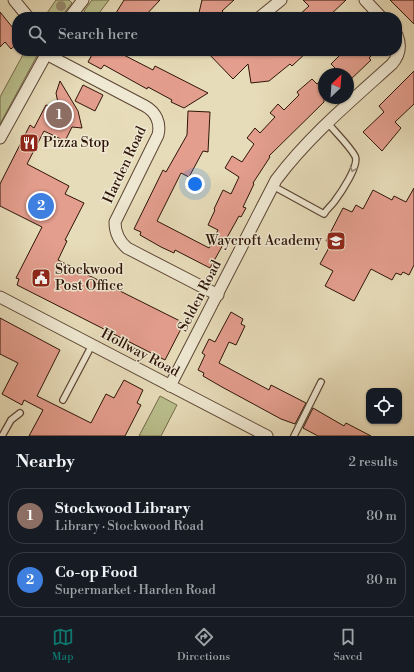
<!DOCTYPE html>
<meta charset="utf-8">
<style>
body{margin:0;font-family:"Libre Bodoni",serif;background:#242831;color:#f1f3f6}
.controls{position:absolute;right:12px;bottom:12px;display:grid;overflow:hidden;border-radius:8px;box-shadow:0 1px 3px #0004}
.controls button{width:36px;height:36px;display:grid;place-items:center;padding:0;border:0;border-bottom:1px solid #363941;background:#171b24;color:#f1f3f6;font:20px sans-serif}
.compass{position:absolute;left:318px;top:68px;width:36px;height:36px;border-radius:50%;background:#171b24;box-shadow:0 1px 3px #0004;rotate:25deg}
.you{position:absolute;left:195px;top:184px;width:14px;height:14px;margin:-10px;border:3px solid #fff;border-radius:50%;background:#1a73e8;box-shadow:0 0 0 6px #1a73e833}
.badge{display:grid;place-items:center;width:26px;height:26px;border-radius:50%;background:#0f766e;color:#fff;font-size:13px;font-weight:700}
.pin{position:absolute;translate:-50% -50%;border:2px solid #fff;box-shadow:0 1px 4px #0006}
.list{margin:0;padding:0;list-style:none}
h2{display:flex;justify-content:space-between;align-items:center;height:52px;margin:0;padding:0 16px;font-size:17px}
h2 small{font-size:13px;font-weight:400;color:#9ea1a6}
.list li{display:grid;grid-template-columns:26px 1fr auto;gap:12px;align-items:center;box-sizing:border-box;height:56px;margin:0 8px 8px;padding:0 8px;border:1px solid #363941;border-radius:16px}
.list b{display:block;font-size:15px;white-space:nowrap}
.list p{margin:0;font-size:13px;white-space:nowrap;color:#9ea1a6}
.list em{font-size:13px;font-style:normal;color:#9ea1a6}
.icon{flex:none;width:22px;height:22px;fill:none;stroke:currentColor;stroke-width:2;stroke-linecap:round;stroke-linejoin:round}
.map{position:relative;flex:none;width:414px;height:436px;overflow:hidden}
.search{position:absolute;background:#171b24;box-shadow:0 1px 3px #0004;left:12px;right:12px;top:12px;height:44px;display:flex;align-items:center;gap:10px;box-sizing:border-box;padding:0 14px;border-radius:16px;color:#9ea1a6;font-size:15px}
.sheet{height:180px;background:#171b24}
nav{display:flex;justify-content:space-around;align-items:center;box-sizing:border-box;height:56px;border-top:1px solid #363941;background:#171b24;font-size:11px;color:#9ea1a6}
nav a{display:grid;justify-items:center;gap:2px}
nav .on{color:#0f766e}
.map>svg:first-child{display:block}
</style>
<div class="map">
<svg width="414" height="436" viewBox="0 0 414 436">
<rect width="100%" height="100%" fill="#e7dcb9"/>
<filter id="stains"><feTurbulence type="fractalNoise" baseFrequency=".005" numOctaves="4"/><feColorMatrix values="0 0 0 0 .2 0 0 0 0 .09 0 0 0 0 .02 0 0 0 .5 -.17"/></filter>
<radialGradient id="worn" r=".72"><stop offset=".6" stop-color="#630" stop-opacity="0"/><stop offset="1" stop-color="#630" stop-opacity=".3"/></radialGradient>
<g fill="#b9bf8c" stroke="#746a4a">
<path d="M 56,0 L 69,0 L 72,3 L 61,17 L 53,17 L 47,13 Z"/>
<path d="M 92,0 L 109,0 L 96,17 L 89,17 L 84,11 Z"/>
<path d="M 25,51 L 33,51 L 38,54 L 0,124 L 0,97 Z"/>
<path d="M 160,396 L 177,405 L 161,436 L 139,436 Z"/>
</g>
<g fill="#e49e8e" stroke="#2e1408">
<path d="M 124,0 L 160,0 L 144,17 L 122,17 L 116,13 Z"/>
<path d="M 202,0 L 234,0 L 222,11 L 228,17 L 198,17 Z"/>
<path d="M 303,0 L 346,0 L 328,17 L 297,17 L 309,6 Z"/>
<path d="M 390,0 L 414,0 L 414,24 Z"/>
<path d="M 0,12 L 17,33 L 17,44 L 11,49 L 5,42 L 0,47 Z"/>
<path d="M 94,51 L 116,51 L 153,70 L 155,66 L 208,93 L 184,108 L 171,102 L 172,100 L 148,87 L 147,89 L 104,65 L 101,69 L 88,62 Z"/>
<path d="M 206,51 L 308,51 L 292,66 L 290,64 L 269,81 L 251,83 L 248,64 L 233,79 Z"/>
<path d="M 344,51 L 376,51 L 369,58 L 371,60 L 348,82 L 348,74 L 328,74 L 335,68 L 331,64 Z"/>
<path d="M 414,71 L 414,104 L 395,122 L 401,128 L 382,151 L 363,132 L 384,112 L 379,106 Z"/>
<path d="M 324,78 L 324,102 L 269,156 L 270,157 L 253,183 L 254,184 L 243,207 L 246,208 L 241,217 L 239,216 L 210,268 L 175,250 L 174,253 L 161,247 L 140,235 L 141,232 L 134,229 L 163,170 L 166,172 L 187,135 L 188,111 L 210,112 L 208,152 L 203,151 L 189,177 L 181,173 L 157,221 L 209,248 L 218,230 L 208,225 L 215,210 L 214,209 L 223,190 L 231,194 L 239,177 L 225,168 L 232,156 L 242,162 L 254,144 L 247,138 L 255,128 L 260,133 L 275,117 L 270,113 L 278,104 L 284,110 L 299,95 L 297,92 L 312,79 L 317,84 Z"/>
<path d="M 60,81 L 78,111 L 82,128 L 72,127 L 65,141 L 44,131 L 27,164 L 69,186 L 65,194 L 84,203 L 65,240 L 67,241 L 58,260 L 184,323 L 165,360 L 17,285 L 19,279 L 16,278 L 42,227 L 0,206 L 0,184 L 30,125 L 34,128 L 46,105 L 59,108 L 56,93 Z"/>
<path d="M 83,85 L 103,95 L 95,111 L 75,101 Z"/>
<path d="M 414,188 L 414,265 L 409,275 L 403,272 L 401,275 L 396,273 L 392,280 L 371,269 L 354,301 L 325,286 L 333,271 L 320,264 L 331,244 L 326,241 L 343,208 L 352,212 L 356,205 L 363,209 L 373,190 L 392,200 L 394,196 L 406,202 Z"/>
<path d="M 231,312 L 243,319 L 241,324 L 245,326 L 236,345 L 229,342 L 219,363 L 269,390 L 271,385 L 306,403 L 295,424 L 281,419 L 222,387 L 203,376 L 204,373 L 198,370 L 205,355 L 202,353 L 209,339 L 215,342 Z"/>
<path d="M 0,318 L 60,350 L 37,396 L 91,423 L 106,394 L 114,398 L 124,380 L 143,390 L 137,403 L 141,405 L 125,436 L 29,436 L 43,410 L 24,400 L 22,405 L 2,394 L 18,363 L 0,354 Z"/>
<path d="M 313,408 L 344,426 L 346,423 L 371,436 L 318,436 L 303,428 Z"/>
</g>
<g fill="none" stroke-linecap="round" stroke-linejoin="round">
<g stroke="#5c4634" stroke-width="8">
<g id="lane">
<path d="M 273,186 L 324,214 C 327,209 330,207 334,202 C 340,194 360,165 355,156 C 349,145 335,132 327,122"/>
<path d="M 63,400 L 92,345"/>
<path d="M 2,436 L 11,420 L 20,413"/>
<path d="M 294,436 L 321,382"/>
</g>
</g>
<g stroke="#5c4634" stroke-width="13">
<g id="street">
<path d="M 14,0 L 28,17"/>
<path d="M 365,0 L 381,17"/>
<path d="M 70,17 L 83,0"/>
<path d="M 260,17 L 281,0"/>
<path d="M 46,54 L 145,106 C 156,112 161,123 158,135 L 115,222 C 115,233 119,241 127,248 L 218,295"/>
<path d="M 0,138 L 48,51"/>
<path d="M 0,297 L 267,436"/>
<path d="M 170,386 L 276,180 C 309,136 351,101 392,64 C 400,55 401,45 397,35"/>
</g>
</g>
<use href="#lane" stroke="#efe8d2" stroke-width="5.5"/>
<use href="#street" stroke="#efe8d2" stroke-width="11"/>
</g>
<circle fill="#988a6e" cx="61" cy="6" r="5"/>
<defs><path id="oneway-chevron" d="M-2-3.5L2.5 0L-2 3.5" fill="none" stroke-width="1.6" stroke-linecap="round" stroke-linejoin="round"/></defs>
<use stroke="#988977" href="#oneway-chevron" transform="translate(353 169) rotate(110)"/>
<defs>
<g id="restaurant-square" transform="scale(1)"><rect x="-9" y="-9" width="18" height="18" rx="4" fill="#8f2418" stroke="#efe8d2"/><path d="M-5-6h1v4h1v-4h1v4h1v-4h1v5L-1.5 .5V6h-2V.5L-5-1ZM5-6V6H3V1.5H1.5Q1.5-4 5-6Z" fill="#fff"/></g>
<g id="school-square" transform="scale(1)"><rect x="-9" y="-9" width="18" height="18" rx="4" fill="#8f2418" stroke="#efe8d2"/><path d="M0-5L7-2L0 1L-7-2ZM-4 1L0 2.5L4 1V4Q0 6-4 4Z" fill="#fff"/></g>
<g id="civic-square" transform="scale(1)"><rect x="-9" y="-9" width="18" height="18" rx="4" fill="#8f2418" stroke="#efe8d2"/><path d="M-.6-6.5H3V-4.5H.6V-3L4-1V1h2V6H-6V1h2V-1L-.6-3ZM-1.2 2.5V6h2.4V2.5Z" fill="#fff"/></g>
</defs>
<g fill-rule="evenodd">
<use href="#restaurant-square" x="29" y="143"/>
<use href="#school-square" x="336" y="241"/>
<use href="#civic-square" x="41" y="278"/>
</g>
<g text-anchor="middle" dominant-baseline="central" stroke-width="3" stroke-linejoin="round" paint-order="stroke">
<g font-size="14" fill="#2e1408" stroke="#efe8d2" text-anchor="start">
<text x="43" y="143">Pizza Stop</text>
<text x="322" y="241" text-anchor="end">Waycroft Academy</text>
<text x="55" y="270">Stockwood<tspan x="55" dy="16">Post Office</tspan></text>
</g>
<g font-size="14" fill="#2e1408" stroke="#efe8d2">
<text transform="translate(125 165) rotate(-65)">Harden Road</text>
<text transform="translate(200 296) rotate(-63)">Selden Road</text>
<text transform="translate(140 353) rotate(28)">Hollway Road</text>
</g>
</g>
<rect width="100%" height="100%" filter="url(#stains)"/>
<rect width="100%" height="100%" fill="url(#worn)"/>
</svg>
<div class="controls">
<button><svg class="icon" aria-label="locate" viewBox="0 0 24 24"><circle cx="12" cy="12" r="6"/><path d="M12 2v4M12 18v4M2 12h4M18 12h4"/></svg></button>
</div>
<svg class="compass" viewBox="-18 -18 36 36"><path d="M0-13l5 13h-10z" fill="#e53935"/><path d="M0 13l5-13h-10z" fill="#9ea1a6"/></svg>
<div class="you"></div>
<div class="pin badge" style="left:59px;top:115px;background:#8d6e63">1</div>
<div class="pin badge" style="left:41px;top:206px;background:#3f7fe0">2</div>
<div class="search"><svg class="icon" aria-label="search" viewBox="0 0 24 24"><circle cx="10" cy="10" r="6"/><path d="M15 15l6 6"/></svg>Search here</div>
</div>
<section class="sheet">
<h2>Nearby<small>2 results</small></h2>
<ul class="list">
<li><span class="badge" style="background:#8d6e63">1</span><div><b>Stockwood Library</b><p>Library · Stockwood Road</p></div><em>80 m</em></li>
<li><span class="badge" style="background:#3f7fe0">2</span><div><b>Co-op Food</b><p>Supermarket · Harden Road</p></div><em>80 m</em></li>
</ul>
</section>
<nav>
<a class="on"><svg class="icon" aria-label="map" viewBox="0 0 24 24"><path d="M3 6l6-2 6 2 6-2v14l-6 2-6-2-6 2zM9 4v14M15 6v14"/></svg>Map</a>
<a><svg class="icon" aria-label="directions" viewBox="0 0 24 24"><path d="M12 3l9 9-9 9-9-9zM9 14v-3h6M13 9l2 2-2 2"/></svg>Directions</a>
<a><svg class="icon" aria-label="saved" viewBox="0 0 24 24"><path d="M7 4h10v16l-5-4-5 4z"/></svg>Saved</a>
</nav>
